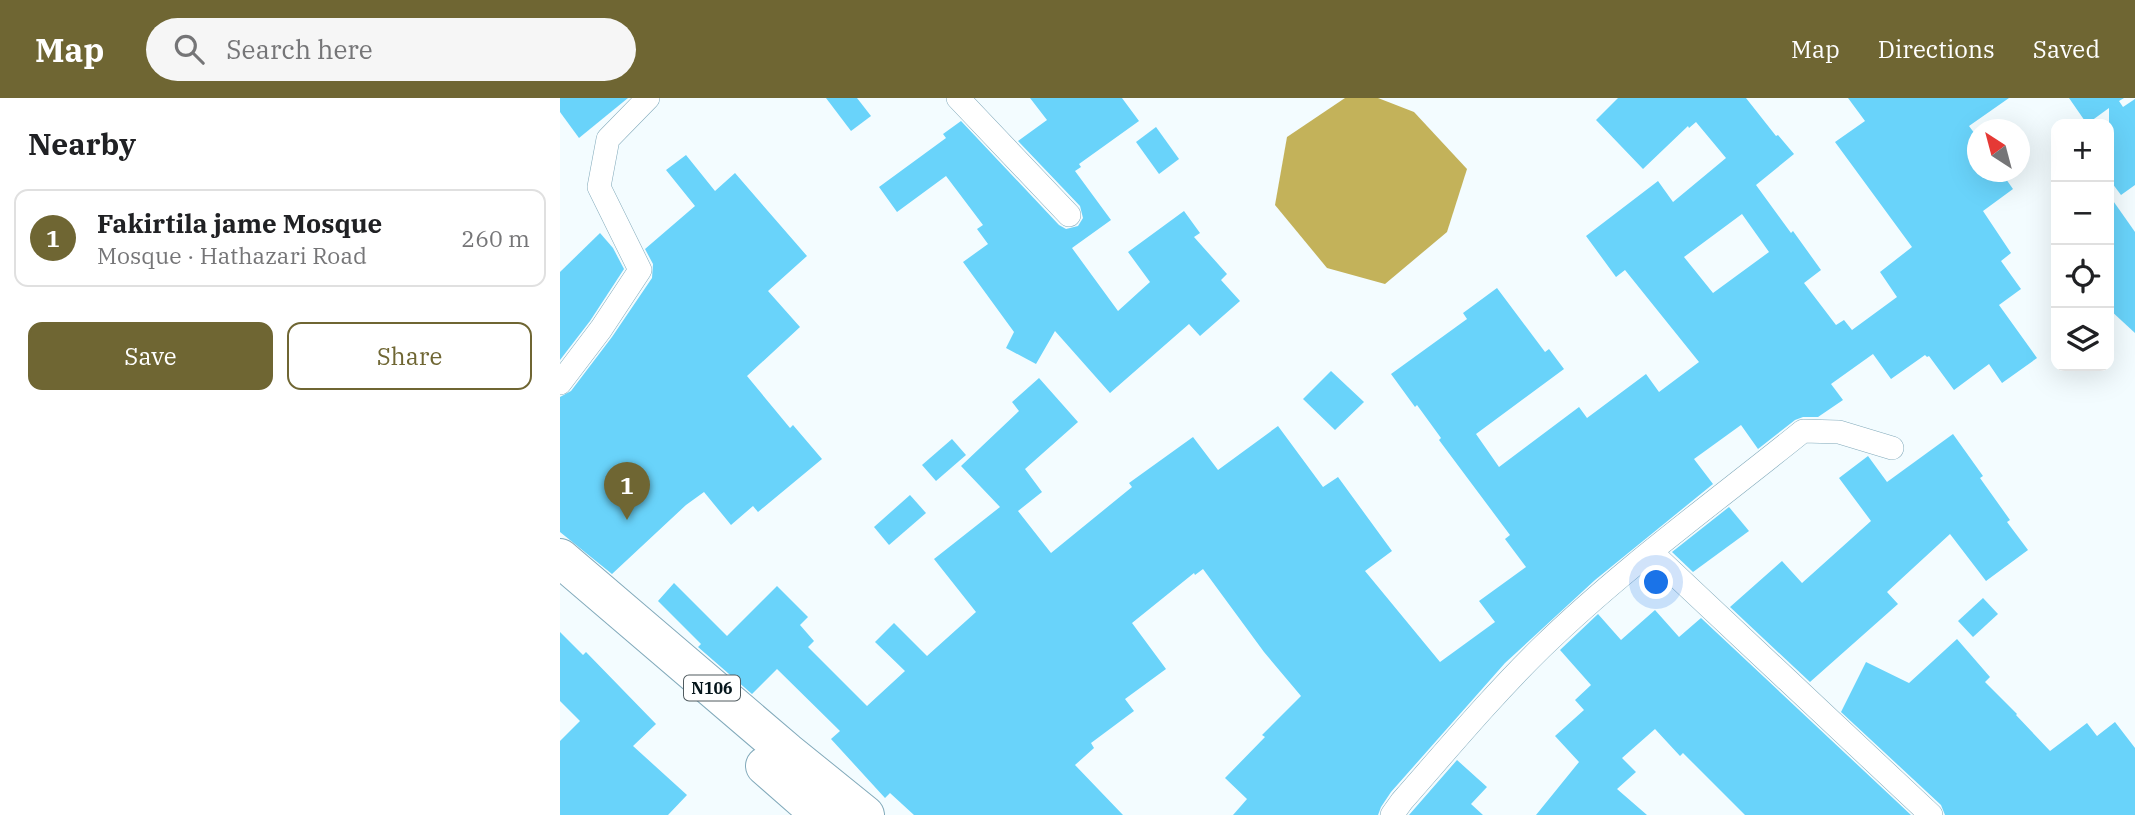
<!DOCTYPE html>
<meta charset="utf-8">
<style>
body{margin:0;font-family:"IBM Plex Serif",serif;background:#f6f6f6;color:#202124}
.controls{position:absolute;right:21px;top:21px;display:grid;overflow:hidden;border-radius:14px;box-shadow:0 7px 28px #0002}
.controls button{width:63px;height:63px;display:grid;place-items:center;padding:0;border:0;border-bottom:2px solid #e0e0e0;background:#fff;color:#202124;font:35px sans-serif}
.compass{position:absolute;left:1407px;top:21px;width:63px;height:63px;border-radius:50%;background:#fff;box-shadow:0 7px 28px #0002;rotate:324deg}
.you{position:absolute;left:1097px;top:485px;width:24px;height:24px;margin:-18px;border:5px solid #fff;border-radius:50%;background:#1a73e8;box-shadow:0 0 0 10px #1a73e833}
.badge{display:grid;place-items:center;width:46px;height:46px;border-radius:50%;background:#6f6633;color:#fff;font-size:23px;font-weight:700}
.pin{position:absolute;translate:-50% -58px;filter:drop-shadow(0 2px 4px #0008)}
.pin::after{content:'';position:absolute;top:37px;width:24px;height:21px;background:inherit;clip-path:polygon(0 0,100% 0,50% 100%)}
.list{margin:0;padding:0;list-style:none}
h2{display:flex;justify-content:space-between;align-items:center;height:91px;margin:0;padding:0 28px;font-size:30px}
h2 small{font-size:23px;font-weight:400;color:#757577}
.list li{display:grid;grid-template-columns:46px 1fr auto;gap:21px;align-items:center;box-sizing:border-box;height:98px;margin:0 14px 14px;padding:0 14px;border:2px solid #e0e0e0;border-radius:14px}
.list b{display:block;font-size:26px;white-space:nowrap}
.list p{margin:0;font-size:23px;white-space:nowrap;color:#757577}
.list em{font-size:23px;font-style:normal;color:#757577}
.actions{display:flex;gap:14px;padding:21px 28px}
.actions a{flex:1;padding:16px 0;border:2px solid #6f6633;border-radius:14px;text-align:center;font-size:24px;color:#6f6633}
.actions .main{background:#6f6633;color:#fff}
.icon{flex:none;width:38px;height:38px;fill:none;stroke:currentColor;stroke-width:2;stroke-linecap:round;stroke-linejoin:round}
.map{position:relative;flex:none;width:1575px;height:717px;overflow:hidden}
header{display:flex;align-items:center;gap:42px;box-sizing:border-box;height:98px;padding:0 35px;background:#6f6633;color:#fff}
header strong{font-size:33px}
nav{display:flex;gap:38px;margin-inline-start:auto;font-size:24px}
.search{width:490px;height:63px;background:#f6f6f6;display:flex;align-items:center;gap:18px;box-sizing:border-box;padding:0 24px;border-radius:38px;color:#757577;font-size:26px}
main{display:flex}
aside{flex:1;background:#fff}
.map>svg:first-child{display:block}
</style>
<header>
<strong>Map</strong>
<div class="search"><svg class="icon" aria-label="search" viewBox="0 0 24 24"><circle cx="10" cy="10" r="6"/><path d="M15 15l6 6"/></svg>Search here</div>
<nav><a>Map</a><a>Directions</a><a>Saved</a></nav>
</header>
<main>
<aside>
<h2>Nearby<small></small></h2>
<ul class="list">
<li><span class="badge">1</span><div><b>Fakirtila jame Mosque</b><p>Mosque · Hathazari Road</p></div><em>260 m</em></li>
</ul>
<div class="actions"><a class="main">Save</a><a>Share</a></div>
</aside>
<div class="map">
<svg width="1575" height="717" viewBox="0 0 1575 717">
<rect width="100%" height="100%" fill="#f3fcff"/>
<path fill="#c3b25a" d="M 785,0 L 818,0 L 854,14 L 907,71 L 887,134 L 825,186 L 767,170 L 715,107 L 727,39 Z"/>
<g fill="#69d3fa" fill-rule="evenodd">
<path d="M 0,0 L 68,0 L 19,40 L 0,14 Z"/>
<path d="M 266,0 L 297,0 L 311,18 L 291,33 Z"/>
<path d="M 470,0 L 562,0 L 579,23 L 519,66 L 521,69 L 515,73 L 551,122 L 512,150 L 558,213 L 590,184 L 568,154 L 624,113 L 640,135 L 634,139 L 667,176 L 661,182 L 680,203 L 640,238 L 629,226 L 550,295 L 495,233 L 476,266 L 446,250 L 454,234 L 403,164 L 428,146 L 417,131 L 423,127 L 386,78 L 337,114 L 319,89 L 386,40 L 383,36 L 401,23 L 499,127 L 506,131 L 518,128 L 523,120 L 520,108 L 458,43 L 487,22 Z"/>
<path d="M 1058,0 L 1186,0 L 1216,38 L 1218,37 L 1234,56 L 1196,87 L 1231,135 L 1233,133 L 1261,172 L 1244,185 L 1276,227 L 1284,222 L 1292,232 L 1337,199 L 1320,174 L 1352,149 L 1275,44 L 1305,23 L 1288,0 L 1449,0 L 1409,28 L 1418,40 L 1418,74 L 1441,74 L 1453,91 L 1423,113 L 1451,155 L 1441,163 L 1461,191 L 1439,207 L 1477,260 L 1442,285 L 1429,266 L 1394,292 L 1369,258 L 1367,259 L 1365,257 L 1331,281 L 1313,256 L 1271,286 L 1283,302 L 1258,319 L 1243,319 L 1235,322 L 1198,351 L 1181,327 L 1134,361 L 1153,386 L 1035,482 L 945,565 L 831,694 L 821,709 L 818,717 L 673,717 L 687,701 L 665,680 L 705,639 L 702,637 L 741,598 L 704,554 L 643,471 L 635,477 L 634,475 L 572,525 L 606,571 L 565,601 L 574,613 L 531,645 L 534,650 L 515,667 L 563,717 L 354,717 L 330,695 L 325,700 L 271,641 L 280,633 L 217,571 L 192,596 L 138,549 L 141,546 L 98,503 L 114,485 L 167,538 L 217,488 L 248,519 L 240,527 L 254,543 L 248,549 L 307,608 L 345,573 L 315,544 L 334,525 L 367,558 L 416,514 L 374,461 L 440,409 L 401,368 L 459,313 L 452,304 L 479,280 L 518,324 L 465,371 L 482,394 L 458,413 L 491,455 L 572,389 L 569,385 L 633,339 L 658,372 L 718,328 L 763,389 L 778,379 L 832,453 L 805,473 L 880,564 L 935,524 L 919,503 L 966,469 L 945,441 L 950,437 L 879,342 L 881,340 L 857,307 L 855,309 L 831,276 L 907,221 L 903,215 L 937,190 L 985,254 L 989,251 L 1004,271 L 916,336 L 939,369 L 1019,309 L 1027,320 L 1086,276 L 1099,294 L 1139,264 L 1065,172 L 1056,179 L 1026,138 L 1098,83 L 1113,104 L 1166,60 L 1136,24 L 1129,30 L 1128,28 L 1083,71 L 1036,22 ZM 1182,116 L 1209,154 L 1153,195 L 1124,159 Z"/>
<path d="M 1509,0 L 1564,0 L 1559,3 L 1563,9 L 1575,1 L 1575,87 L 1561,97 L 1549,81 L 1549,10 L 1527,26 Z"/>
<path d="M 596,29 L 619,61 L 599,76 L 576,44 Z"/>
<path d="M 126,57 L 155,93 L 175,75 L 247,158 L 208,193 L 240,229 L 187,278 L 230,330 L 233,327 L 262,361 L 198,414 L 193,408 L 171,427 L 144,394 L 126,407 L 52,476 L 0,434 L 0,299 L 11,293 L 52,239 L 92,180 L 93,166 L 85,151 L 135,108 L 106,72 Z"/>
<path d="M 1549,97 L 1575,134 L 1575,235 L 1549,211 Z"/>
<path d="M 40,135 L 53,150 L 64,171 L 30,223 L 0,262 L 0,174 Z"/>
<path d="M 771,273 L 804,304 L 775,332 L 743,301 Z"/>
<path d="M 1393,336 L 1423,378 L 1420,380 L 1450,422 L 1447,424 L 1468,452 L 1426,483 L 1390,436 L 1327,494 L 1338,506 L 1250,584 L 1170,509 L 1222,463 L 1242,485 L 1311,423 L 1279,380 L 1308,358 L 1327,384 Z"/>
<path d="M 392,341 L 406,357 L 376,383 L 362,367 Z"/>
<path d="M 350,397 L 366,415 L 329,447 L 314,429 Z"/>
<path d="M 1169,409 L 1189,433 L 1133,474 L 1112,454 Z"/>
<path d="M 1423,500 L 1438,516 L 1413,539 L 1398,523 Z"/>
<path d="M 1095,512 L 1119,539 L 1141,520 L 1351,717 L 1185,717 L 1123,655 L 1120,658 L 1095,631 L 1062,660 L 1076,674 L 1057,691 L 1087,717 L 976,717 L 1019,664 L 995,638 L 1024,612 L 1015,602 L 1031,587 L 1000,552 L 1038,516 L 1061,542 Z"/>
<path d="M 0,534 L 23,557 L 26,554 L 96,626 L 73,648 L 127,697 L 108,717 L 0,717 L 0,643 L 20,623 L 0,603 Z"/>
<path d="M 1397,541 L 1430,579 L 1425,584 L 1457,616 L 1456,617 L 1490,653 L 1527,625 L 1537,638 L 1555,624 L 1575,650 L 1575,717 L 1385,717 L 1381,707 L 1281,614 L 1306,564 L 1349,585 Z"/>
<path d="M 897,662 L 927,689 L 911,706 L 923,717 L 849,717 Z"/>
</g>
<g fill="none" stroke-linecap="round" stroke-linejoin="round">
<g stroke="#82aabb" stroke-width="24">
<g id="street">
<path d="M 398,0 L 509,117"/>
<path d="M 0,285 L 41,231 L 80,172 L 39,89 L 48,41 L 88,0"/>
<path d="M 1091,454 L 1371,717"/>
<path d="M 832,717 L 842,703 C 887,652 932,598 981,550 C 1062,471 1155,404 1243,333 L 1279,334 L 1332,350"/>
</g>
</g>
<g stroke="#82aabb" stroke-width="40">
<g id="highway">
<path d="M 0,460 L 227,654 L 305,717"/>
<path d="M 205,668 L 261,717"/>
</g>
</g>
<use href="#street" stroke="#fff" stroke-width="23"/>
<use href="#highway" stroke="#fff" stroke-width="38"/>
</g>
<g text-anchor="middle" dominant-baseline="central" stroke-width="5" stroke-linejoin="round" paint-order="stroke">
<rect fill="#fff" stroke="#505b5f" stroke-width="2" x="124" y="577.5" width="56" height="25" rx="5"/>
<g font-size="16" font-weight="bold" fill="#05151b">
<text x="152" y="590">N106</text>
</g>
</g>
</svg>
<div class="controls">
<button>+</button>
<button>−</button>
<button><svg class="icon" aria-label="locate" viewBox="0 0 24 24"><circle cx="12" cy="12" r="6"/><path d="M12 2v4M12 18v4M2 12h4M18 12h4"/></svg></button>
<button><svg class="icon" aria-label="layers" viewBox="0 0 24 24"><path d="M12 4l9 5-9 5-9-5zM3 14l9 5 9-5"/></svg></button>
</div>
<svg class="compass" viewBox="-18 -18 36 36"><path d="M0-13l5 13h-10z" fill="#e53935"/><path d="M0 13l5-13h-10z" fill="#757577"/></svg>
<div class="you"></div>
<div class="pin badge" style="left:67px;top:422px">1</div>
</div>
</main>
